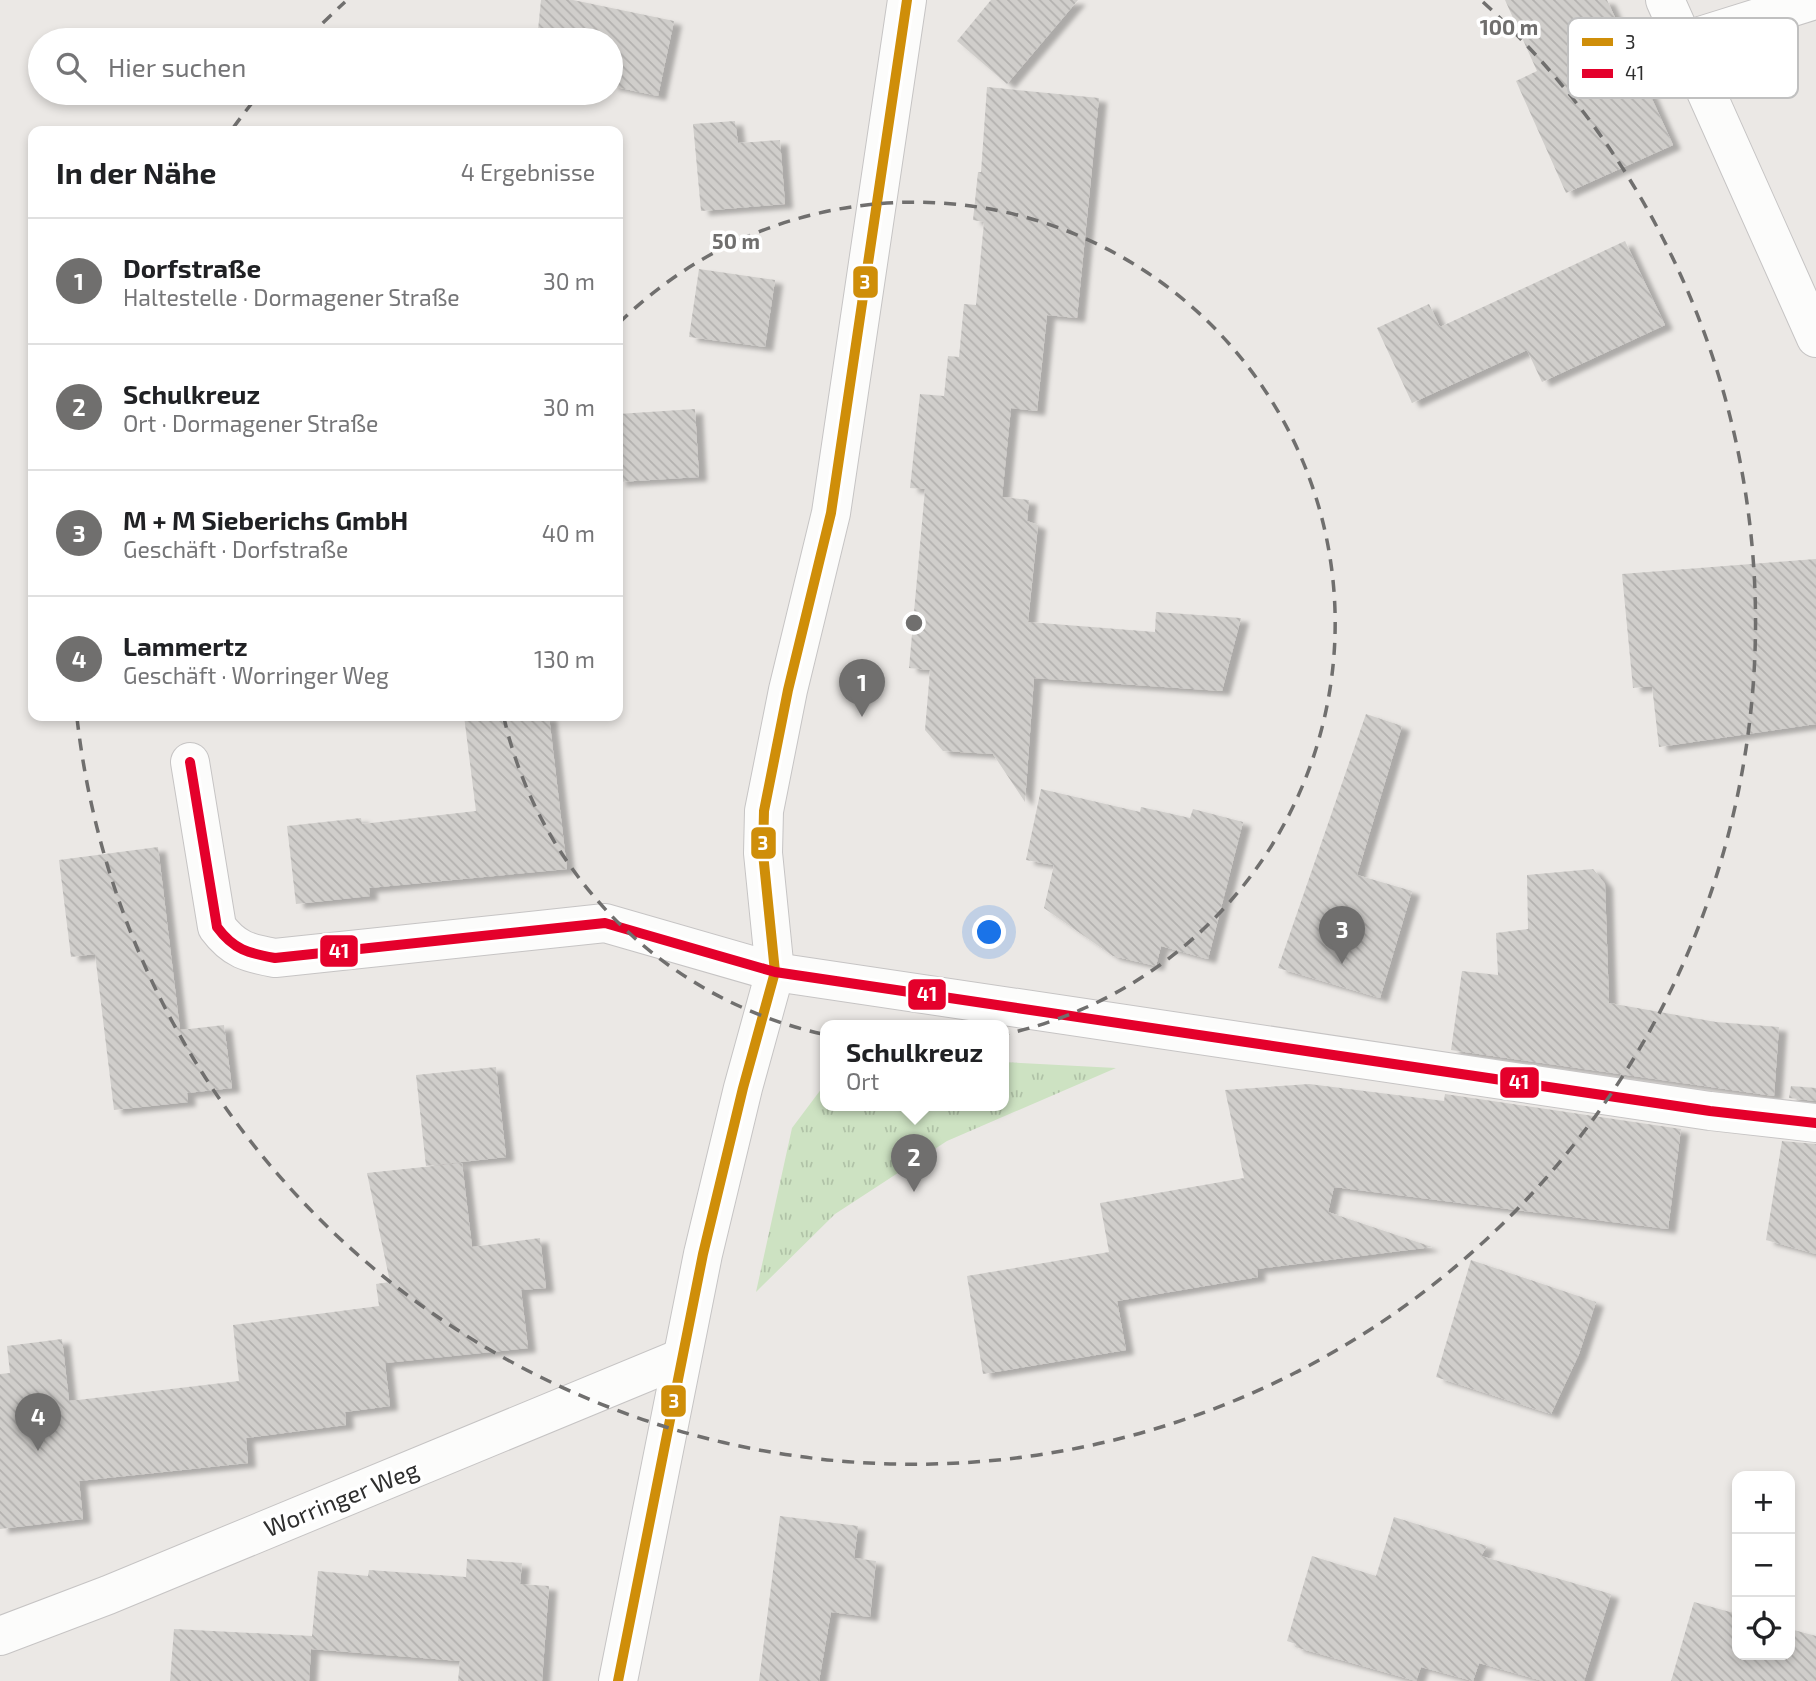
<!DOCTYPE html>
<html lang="de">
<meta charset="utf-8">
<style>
body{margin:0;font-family:"Exo 2",sans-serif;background:#f6f6f6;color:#202124}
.controls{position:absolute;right:21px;bottom:21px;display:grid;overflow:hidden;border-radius:14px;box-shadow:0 4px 10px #0003}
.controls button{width:63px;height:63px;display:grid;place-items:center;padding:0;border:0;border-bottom:2px solid #e0e0e0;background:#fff;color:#202124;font:35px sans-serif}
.you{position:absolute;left:990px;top:933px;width:24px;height:24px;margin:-18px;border:5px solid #fff;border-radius:50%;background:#1a73e8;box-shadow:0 0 0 10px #1a73e833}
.badge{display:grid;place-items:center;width:46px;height:46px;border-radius:50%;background:#706f6e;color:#fff;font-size:23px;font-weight:700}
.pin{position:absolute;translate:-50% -58px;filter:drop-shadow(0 2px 4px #0008)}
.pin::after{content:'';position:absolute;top:37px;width:24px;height:21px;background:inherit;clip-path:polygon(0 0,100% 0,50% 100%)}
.popup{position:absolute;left:820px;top:1020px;width:189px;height:91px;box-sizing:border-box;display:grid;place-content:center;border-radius:14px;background:#fff;filter:drop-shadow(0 2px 5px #0005);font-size:23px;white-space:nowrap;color:#757577}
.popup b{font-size:26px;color:#202124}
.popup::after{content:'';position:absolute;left:50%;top:100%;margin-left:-14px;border:14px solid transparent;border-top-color:#fff}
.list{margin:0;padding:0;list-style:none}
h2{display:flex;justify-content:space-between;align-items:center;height:91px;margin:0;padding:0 28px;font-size:30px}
h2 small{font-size:23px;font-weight:400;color:#757577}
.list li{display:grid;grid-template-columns:46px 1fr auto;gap:21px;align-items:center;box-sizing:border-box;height:126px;padding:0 28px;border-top:2px solid #e0e0e0}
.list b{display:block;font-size:26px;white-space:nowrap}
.list p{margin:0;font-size:23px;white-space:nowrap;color:#757577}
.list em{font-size:23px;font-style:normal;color:#757577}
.icon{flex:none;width:38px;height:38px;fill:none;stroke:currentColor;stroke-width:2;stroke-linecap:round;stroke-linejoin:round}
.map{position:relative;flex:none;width:1816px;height:1681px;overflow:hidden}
.search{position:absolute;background:#fff;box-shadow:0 4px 10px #0003;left:28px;top:28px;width:595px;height:77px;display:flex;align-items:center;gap:18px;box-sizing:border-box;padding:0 24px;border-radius:38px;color:#757577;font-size:26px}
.panel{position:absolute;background:#fff;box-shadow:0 4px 10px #0003;left:28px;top:126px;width:595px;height:595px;border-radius:14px}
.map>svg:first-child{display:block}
</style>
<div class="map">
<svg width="1816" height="1681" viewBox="0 0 1816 1681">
<defs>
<pattern id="park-tufts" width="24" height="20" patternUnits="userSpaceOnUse" patternTransform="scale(1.75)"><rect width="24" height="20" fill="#cde2c2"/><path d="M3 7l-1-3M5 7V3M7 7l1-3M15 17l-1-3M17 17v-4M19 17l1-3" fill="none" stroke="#b0c2a7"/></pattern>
<pattern id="building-back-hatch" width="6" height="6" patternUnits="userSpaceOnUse" patternTransform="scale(1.75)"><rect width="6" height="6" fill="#d0cecb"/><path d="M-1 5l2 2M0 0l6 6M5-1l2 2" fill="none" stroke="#b3b1af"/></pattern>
<filter id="shadow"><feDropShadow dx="8" dy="4.5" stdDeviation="2" flood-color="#0004"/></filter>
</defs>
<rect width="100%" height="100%" fill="#ebe8e5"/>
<path fill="url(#park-tufts)" d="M 1003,1062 L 1116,1068 L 947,1141 L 835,1214 L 756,1292 L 792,1128 L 825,1084 L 825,1106 L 1003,1106 Z"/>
<g fill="url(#building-back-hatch)" filter="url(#shadow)">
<path d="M 541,0 L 573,0 L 674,21 L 658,96 L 611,86 L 611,40 L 537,40 Z"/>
<path d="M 991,0 L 1078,0 L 1007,84 L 957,41 Z"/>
<path d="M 1505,0 L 1607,0 L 1673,145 L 1566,193 L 1516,81 L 1537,71 Z"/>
<path d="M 987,87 L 1099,98 L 1077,318 L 1047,315 L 1037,411 L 1011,408 L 1002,497 L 1029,500 L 1027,521 L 1038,525 L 1028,622 L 1155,632 L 1156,612 L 1241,618 L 1222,691 L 1034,678 L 1025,802 L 993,754 L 943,751 L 925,730 L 930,670 L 909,668 L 925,489 L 910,488 L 920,394 L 944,396 L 948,356 L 959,357 L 964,304 L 976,305 L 984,222 L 973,220 L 978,172 L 981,172 Z"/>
<path d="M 735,121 L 738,143 L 780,140 L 785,204 L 701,211 L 693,124 Z"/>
<path d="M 1625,241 L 1665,325 L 1542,382 L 1527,350 L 1412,403 L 1377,328 L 1429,304 L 1440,327 Z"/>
<path d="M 699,269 L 775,280 L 765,347 L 689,337 Z"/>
<path d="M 695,409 L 699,477 L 618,482 L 618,414 Z"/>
<path d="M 1816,559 L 1816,724 L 1659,747 L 1652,686 L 1633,688 L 1622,574 Z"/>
<path d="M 1366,714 L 1402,726 L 1357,875 L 1412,891 L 1380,998 L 1278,968 Z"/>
<path d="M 464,716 L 549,716 L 567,869 L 369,888 L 370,896 L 296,904 L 287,826 L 361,818 L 362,824 L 476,811 Z"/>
<path d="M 1041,789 L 1140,812 L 1141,807 L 1190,818 L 1193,809 L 1243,822 L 1208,959 L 1161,946 L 1156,966 L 1113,956 L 1044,908 L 1054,865 L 1026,860 Z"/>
<path d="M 158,847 L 180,1030 L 224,1025 L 232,1088 L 187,1093 L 188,1102 L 114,1110 L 95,954 L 71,957 L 59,860 Z"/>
<path d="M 1593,869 L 1605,884 L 1609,1003 L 1716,1022 L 1779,1027 L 1774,1096 L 1451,1050 L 1462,971 L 1498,975 L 1496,933 L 1528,929 L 1527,875 Z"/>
<path d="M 496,1067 L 506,1157 L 426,1166 L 416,1075 Z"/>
<path d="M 1309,1084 L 1444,1101 L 1445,1094 L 1681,1129 L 1668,1229 L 1334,1187 L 1328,1212 L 1432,1247 L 1257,1269 L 1258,1277 L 1117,1301 L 1126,1350 L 983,1374 L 967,1276 L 1109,1252 L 1100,1203 L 1244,1178 L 1225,1090 Z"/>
<path d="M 1791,1086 L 1816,1088 L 1816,1101 L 1789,1098 Z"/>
<path d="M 1782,1141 L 1816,1144 L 1816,1254 L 1766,1240 Z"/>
<path d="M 462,1163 L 472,1247 L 540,1238 L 546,1288 L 521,1290 L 528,1348 L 385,1363 L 390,1406 L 345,1412 L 346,1425 L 246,1438 L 248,1463 L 79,1481 L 83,1519 L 0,1529 L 0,1374 L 10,1373 L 7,1346 L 62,1339 L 69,1401 L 239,1381 L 233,1325 L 379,1306 L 376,1284 L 390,1282 L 367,1173 Z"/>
<path d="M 1471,1260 L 1596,1302 L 1579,1354 L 1551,1414 L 1436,1377 Z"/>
<path d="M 780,1516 L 858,1526 L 854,1558 L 876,1561 L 870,1617 L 831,1612 L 819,1681 L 759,1681 Z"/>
<path d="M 1394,1517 L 1487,1546 L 1481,1556 L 1611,1594 L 1584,1681 L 1543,1681 L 1479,1663 L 1473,1681 L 1421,1667 L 1416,1681 L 1295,1647 L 1296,1644 L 1287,1641 L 1312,1556 L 1376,1576 Z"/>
<path d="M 467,1559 L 522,1563 L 520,1584 L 549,1586 L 542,1681 L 458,1681 L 460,1661 L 311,1649 L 309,1681 L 170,1681 L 174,1629 L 312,1636 L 318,1571 L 368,1576 L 369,1570 L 466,1577 Z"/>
<path d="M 1694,1602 L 1737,1614 L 1737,1655 L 1790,1655 L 1790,1629 L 1816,1636 L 1816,1681 L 1671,1681 Z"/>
</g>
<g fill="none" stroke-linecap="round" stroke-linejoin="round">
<g stroke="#c6c4c4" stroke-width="40">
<g id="street">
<path d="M 1665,0 L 1816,338"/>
<path d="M 1684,41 L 1815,0"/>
<path d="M 190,762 L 217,927 C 234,950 248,953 275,958 L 605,923 L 775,972 L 1710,1111 L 1816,1123"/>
<path d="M 0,1636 L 108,1595 L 681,1358"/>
<path d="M 618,1681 L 703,1254 L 743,1088 L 775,972 L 763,853 L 764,811 L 788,690 L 831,513 L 907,0"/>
</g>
</g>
<use href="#street" stroke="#fcfcfb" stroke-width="38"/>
<g stroke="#fff" stroke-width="16">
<path id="bus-1" d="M 618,1681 L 703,1254 L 743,1088 L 775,972 L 763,853 L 764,811 L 788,690 L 831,513 L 907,0"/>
</g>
<g stroke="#fff" stroke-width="16">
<path id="bus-2" d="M 190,762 L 217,927 C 234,950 248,953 275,958 L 605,923 L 775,972 L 1710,1111 L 1816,1123"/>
</g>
<use href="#bus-1" stroke="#cf8e09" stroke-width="10"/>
<use href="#bus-2" stroke="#e4002b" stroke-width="10"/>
</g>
<g fill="none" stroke="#706f6e" stroke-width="3.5" stroke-dasharray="12 9">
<path d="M619 323A421 421 0 1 1 504 718"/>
<path d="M233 128A842 842 0 0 1 260 93M308 38A842 842 0 0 1 345 2M1483 2A842 842 0 1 1 77 718"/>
</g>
<g text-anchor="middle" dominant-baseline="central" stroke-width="7" stroke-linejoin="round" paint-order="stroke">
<g font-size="24" fill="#2e2e2e" stroke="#fff">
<text transform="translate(341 1498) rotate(-22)">Worringer Weg</text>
</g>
</g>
<rect x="1568" y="18" width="230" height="80" rx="10" fill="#fff" stroke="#c0c0c0" stroke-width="2"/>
<rect x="1582" y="38" width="31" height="8" fill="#cf8e09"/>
<rect x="1582" y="69" width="31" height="9" fill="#e4002b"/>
<g font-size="19" fill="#2e2e2e">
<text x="1625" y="49">3</text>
<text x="1625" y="80">41</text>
</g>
<circle cx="914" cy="623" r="10" fill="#706f6e" stroke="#fff" stroke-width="3.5"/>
<g font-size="21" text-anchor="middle" font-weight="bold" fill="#706f6e" stroke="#fff" stroke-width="7" stroke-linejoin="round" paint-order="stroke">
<text x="1509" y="35">100 m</text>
<text x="736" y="249">50 m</text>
</g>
<g stroke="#fff" stroke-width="2.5">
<rect x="852" y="265" width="27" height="34" rx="7" fill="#cf8e09"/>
<rect x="750" y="826" width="27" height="34" rx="7" fill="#cf8e09"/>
<rect x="319" y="934" width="40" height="34" rx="7" fill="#e4002b"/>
<rect x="907" y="978" width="40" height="33" rx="7" fill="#e4002b"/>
<rect x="1499" y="1066" width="41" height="33" rx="7" fill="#e4002b"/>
<rect x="660" y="1384" width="27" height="34" rx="7" fill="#cf8e09"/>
</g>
<g font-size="19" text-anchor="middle" font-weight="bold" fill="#fff">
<text x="865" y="289">3</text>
<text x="763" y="850">3</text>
<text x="339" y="958">41</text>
<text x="927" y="1001">41</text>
<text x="1519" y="1089">41</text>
<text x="674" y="1408">3</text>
</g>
</svg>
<div class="controls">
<button>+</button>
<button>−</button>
<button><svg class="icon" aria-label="locate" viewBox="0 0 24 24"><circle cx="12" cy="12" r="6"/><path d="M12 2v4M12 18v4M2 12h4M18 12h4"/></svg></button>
</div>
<div class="you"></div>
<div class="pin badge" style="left:862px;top:717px">1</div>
<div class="pin badge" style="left:914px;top:1192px">2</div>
<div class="popup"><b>Schulkreuz</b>Ort</div>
<div class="pin badge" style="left:1342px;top:964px">3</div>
<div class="pin badge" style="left:38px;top:1451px">4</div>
<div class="search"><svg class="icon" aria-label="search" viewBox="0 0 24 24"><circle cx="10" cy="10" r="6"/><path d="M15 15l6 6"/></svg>Hier suchen</div>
<section class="panel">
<h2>In der Nähe<small>4 Ergebnisse</small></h2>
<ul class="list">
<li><span class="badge">1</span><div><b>Dorfstraße</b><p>Haltestelle · Dormagener Straße</p></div><em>30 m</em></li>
<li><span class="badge">2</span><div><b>Schulkreuz</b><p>Ort · Dormagener Straße</p></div><em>30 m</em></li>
<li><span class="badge">3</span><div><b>M + M Sieberichs GmbH</b><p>Geschäft · Dorfstraße</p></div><em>40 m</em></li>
<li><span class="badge">4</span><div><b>Lammertz</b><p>Geschäft · Worringer Weg</p></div><em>130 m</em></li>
</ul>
</section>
</div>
